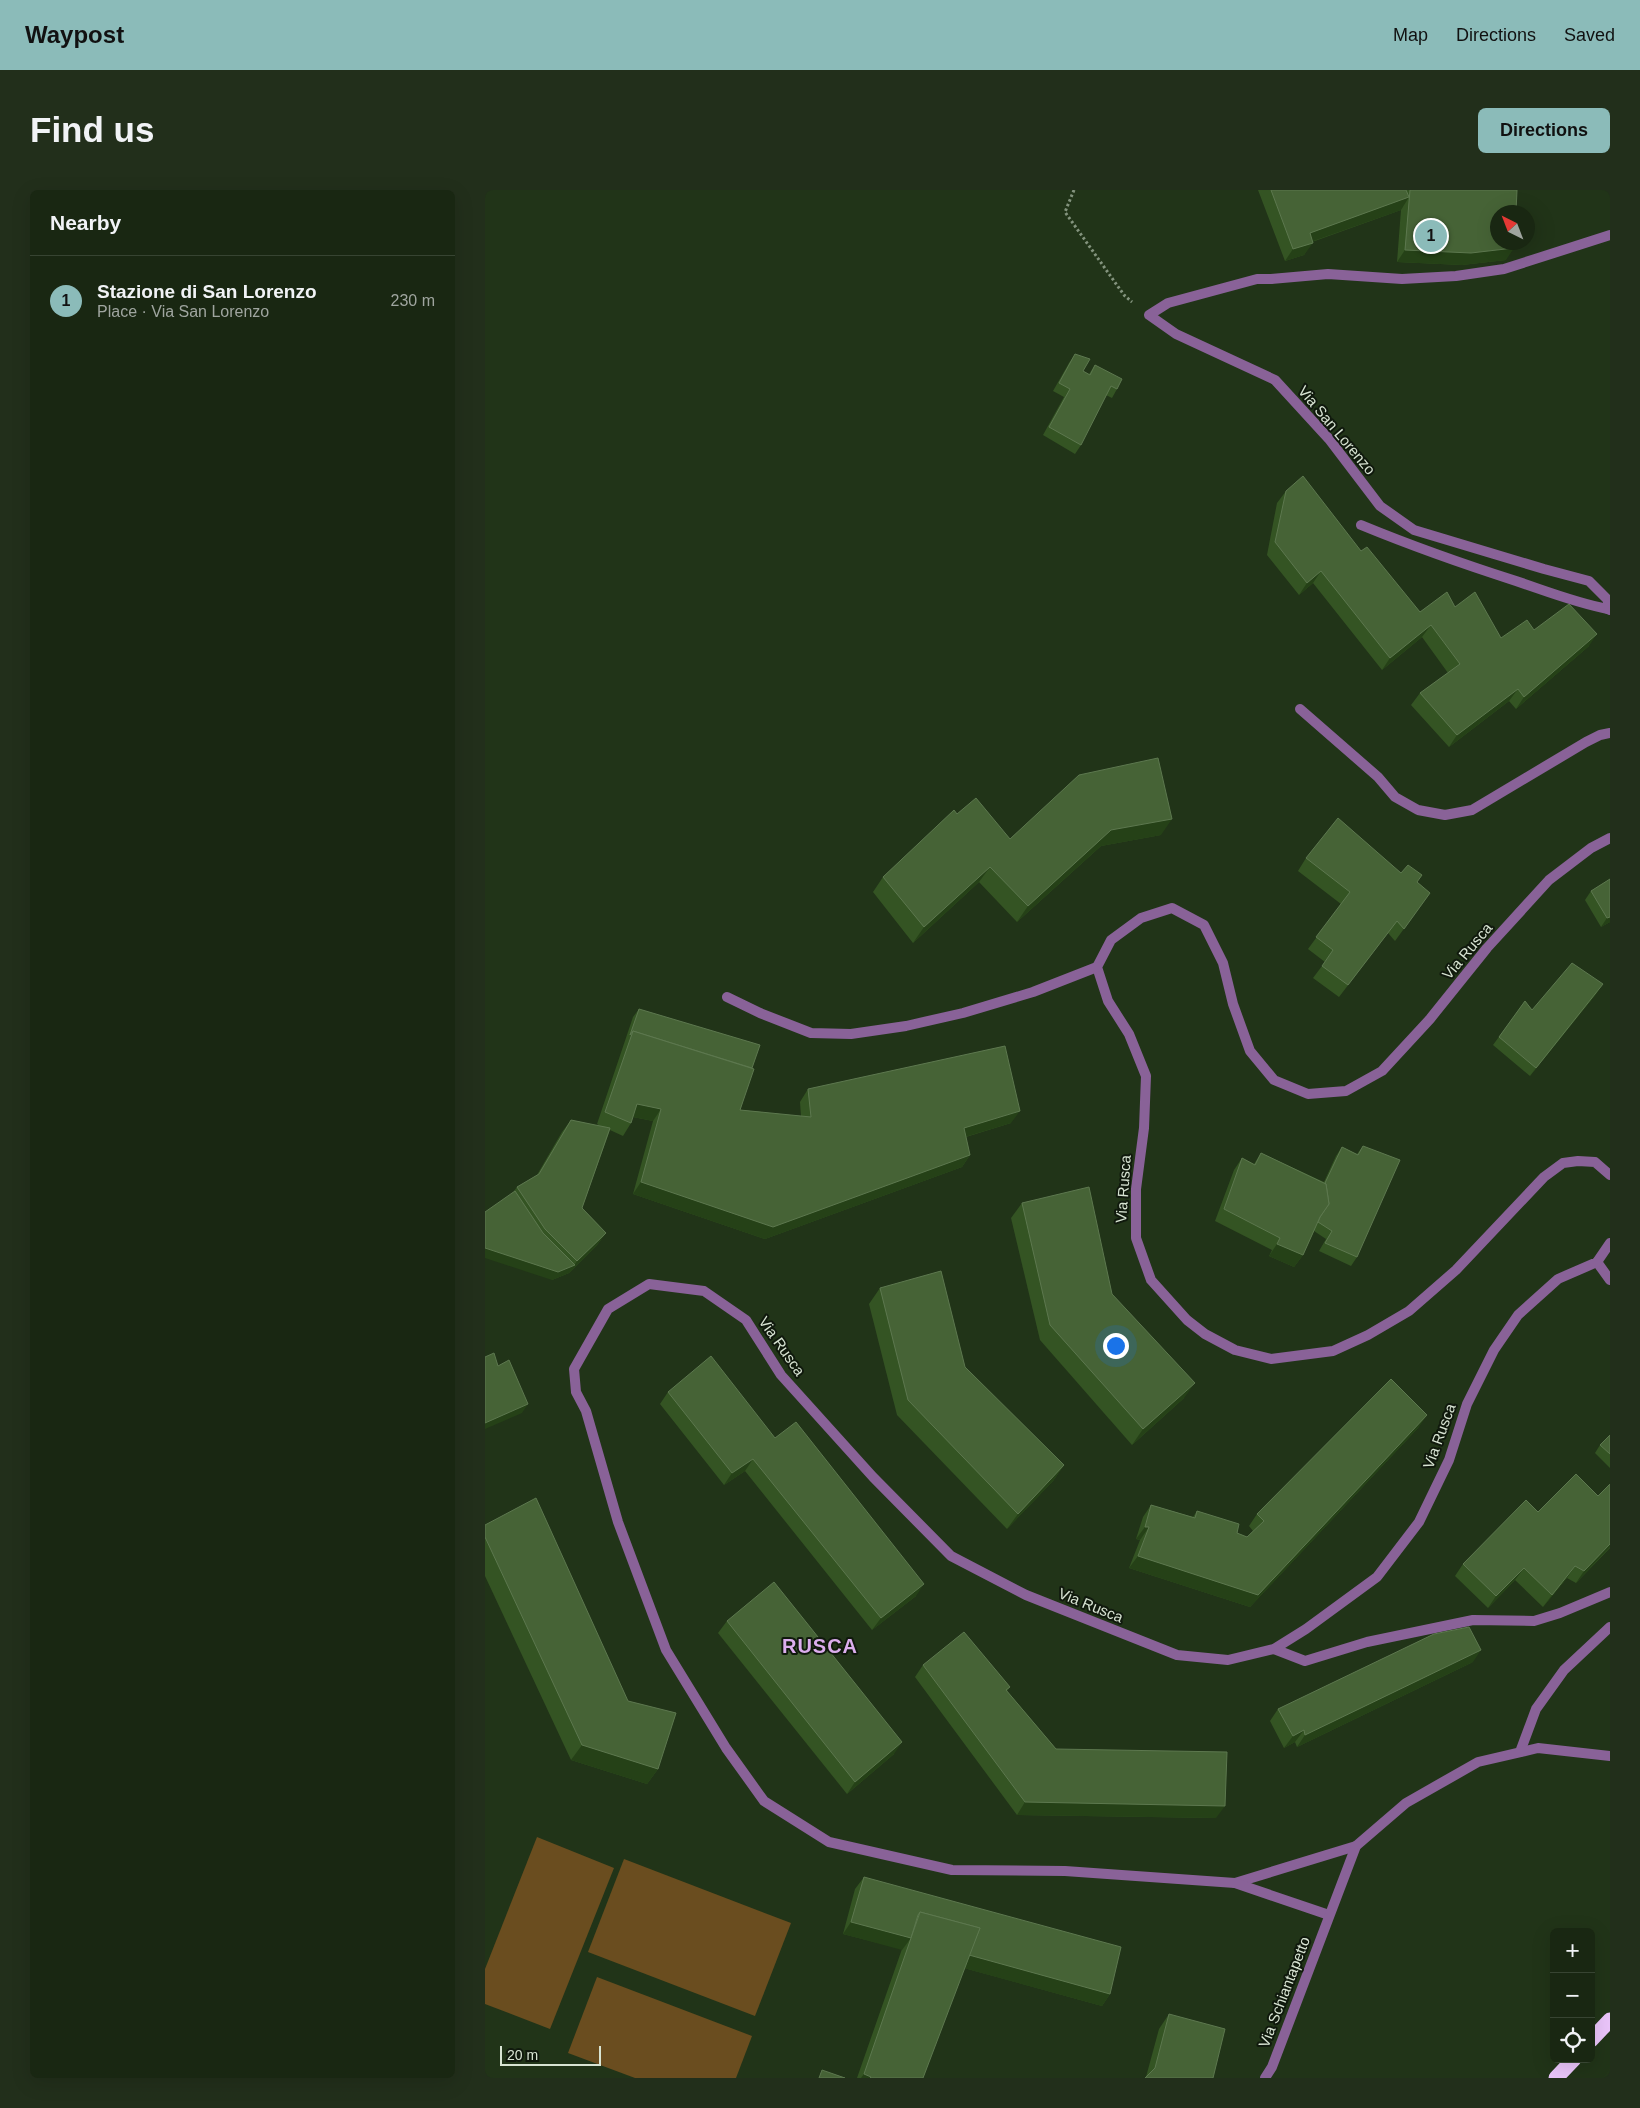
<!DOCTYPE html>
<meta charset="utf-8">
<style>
body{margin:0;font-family:Arial,sans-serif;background:#222f1b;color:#f1f3f6}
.controls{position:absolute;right:15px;bottom:15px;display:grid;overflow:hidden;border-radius:8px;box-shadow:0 5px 20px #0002}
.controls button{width:45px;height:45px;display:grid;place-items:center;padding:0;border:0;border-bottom:1px solid #374432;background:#192712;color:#f1f3f6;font:25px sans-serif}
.compass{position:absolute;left:1005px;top:15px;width:45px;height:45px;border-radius:50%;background:#192712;box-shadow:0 5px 20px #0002;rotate:318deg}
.scale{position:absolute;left:15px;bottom:12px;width:101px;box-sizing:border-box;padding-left:5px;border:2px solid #d8e4d3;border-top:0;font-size:14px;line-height:18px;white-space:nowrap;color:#d8e4d3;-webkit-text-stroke:4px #10190d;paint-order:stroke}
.you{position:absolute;left:630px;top:1155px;width:18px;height:18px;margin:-12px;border:4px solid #fff;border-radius:50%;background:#1a73e8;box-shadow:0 0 0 8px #1a73e833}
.badge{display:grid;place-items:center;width:32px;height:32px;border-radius:50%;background:#8bbbb9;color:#111;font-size:16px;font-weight:700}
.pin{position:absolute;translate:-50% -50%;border:2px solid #fff;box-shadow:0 1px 5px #0006}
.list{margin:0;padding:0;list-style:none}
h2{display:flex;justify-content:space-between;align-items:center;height:65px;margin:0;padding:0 20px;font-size:21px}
h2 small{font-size:16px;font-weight:400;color:#9fa59f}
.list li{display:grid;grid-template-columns:32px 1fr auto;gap:15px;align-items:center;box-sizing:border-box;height:90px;padding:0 20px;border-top:1px solid #374432}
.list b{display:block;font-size:19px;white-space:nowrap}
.list p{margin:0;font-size:16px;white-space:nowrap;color:#9fa59f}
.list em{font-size:16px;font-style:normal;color:#9fa59f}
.icon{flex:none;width:28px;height:28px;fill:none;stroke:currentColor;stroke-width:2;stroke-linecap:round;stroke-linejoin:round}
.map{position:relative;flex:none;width:1125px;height:1888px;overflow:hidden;border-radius:8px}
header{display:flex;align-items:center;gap:30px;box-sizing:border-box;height:70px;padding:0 25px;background:#8bbbb9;color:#111}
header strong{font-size:24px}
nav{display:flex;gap:28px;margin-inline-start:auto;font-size:18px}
.intro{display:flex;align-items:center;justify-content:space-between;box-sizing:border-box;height:120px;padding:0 30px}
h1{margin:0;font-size:35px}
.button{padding:12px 22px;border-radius:8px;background:#8bbbb9;color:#111;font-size:18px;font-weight:700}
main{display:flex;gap:30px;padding:0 30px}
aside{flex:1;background:#192712;border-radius:8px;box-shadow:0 5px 20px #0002}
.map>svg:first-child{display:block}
</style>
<header>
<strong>Waypost</strong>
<nav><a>Map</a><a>Directions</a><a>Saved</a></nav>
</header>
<div class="intro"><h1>Find us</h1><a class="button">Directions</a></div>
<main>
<aside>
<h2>Nearby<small></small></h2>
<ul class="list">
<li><span class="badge">1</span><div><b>Stazione di San Lorenzo</b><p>Place · Via San Lorenzo</p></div><em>230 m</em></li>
</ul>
</aside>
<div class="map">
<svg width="1125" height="1888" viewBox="0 0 1125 1888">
<rect width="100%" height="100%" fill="#213418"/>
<g fill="#6a4d1f">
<path d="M 52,1647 L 129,1678 L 65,1839 L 0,1814 L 0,1779 Z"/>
<path d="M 139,1669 L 306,1733 L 270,1826 L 103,1762 Z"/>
<path d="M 112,1787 L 267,1846 L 251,1888 L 150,1888 L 83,1863 Z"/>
</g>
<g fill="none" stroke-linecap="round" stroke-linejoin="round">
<path stroke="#83937d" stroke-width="3" stroke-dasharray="2.5 2.5" stroke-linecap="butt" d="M 589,0 L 580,22 L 639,105 L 647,112"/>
<g stroke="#896298" stroke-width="10">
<path d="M 786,89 L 843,84 L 917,89 L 971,86 L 1019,79 L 1125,45"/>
<path d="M 876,335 C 927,356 978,374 1031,391 C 1061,401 1091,413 1123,419"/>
</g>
<g stroke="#896298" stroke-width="10">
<path d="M 786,89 L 772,89 L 683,113 L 664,125 L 691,144 L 790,190 L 844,249 L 895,316 L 929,340 L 1059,379 L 1104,391 L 1123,410 L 1123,419 L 1125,420"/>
<path d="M 815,519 L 893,587 L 910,607 L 933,620 L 960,625 L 987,620 L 1101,552 L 1115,545 L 1125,543"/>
<path d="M 1125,648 L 1106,658 L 1064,690 L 1002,758 L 945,829 L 897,881 L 861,901 L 823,904 L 789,890 L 765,861 L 748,814 L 738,773 L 719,735 L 687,718 L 656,728 L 626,750 L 612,777 L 623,811 L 644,844 L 661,886 L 659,938 L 651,999 L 651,1048 L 666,1090 L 702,1130 L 720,1144 L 750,1160 L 786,1169 L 848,1161 L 883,1145 L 924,1121 L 971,1080 L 1059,987 L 1078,973 L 1093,971 L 1110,972 L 1125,985"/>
<path d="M 242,807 L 275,823 L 326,843 L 366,844 L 421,836 L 478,823 L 548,802 L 612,777"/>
<path d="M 1112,1072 L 1125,1090"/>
<path d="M 789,1459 L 820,1471 L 882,1452 L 988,1430 L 1049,1431 L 1075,1423 L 1125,1402"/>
<path d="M 1035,1562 L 1051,1519 L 1079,1480 L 1125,1437"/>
<path d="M 750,1693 L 871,1656"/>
<path d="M 844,1725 L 750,1693 L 580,1681 L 467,1680 L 344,1652 L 279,1611 L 241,1558 L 181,1460 L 133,1332 L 101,1221 L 91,1202 L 89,1179 L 123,1119 L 164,1094 L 219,1101 L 261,1130 L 296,1185 L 388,1287 L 466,1366 L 541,1405 L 692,1465 L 743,1470 L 789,1459 L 821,1439 L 892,1387 L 934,1332 L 964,1270 L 982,1214 L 1009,1160 L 1033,1125 L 1073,1089 L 1112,1072 L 1125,1053"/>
<path d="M 780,1888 L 787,1877 L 871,1656 L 921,1613 L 993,1572 L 1053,1558 L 1125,1566"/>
</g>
<g stroke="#eac5fa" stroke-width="15">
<path d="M 1106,1850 L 1125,1830"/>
<path d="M 1071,1888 L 1089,1869"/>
</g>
</g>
<g fill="#345423">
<path d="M 773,0 L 1032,0 L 1021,70 L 977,75 L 912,72 L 916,20 L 827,52 L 819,65 L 800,71 Z"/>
<path d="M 590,164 L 598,181 L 604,184 L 610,175 L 632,199 L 627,208 L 621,205 L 596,255 L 590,264 L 558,245 L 579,207 L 568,201 L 584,173 Z"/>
<path d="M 801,301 L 876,361 L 935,422 L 970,417 L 1016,448 L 1049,440 L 1104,456 L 1031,519 L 1024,511 L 964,557 L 926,515 L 935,503 L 963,483 L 937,447 L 897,480 L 828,393 L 814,405 L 782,365 L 792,313 Z"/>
<path d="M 472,624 L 525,649 L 676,645 L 616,656 L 532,732 L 494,692 L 428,753 L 388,702 L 398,687 Z"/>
<path d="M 821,668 L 916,683 L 932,692 L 945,703 L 910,751 L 903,743 L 854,807 L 828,788 L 840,772 L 823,759 L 856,714 L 813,681 Z"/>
<path d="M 1125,689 L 1125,732 L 1116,737 L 1100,710 L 1106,701 Z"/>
<path d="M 1112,803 L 1045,886 L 1008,855 L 1040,811 L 1047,820 Z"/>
<path d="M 154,819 L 267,878 L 255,920 L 316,926 L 315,912 L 323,899 L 526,933 L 481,947 L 485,965 L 477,977 L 280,1049 L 148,1004 L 168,931 L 148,927 L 146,933 L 138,946 L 125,940 L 97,1018 L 121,1043 L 112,1055 L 84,1083 L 67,1090 L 29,1001 L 32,997 L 52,985 L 77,942 L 86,930 L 115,936 L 112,934 L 148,827 Z"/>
<path d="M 878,956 L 872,1067 L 866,1076 L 834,1061 L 841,1049 L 829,1041 L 818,1065 L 809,1077 L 784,1066 L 787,1060 L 730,1031 L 749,980 L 757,968 L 769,974 L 776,963 L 839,992 L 851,966 L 857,957 L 872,964 Z"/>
<path d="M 537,1013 L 627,1104 L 699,1208 L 647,1255 L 555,1150 L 526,1028 Z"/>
<path d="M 395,1098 L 579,1275 L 568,1291 L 522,1339 L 412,1225 L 384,1114 Z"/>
<path d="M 183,1202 L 290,1248 L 431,1406 L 387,1440 L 260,1281 L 239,1295 L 175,1214 Z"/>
<path d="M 934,1237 L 765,1417 L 644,1378 L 655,1350 L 651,1349 L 658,1327 L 666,1315 L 708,1327 L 712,1321 L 752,1343 L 762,1347 L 768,1341 L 764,1336 L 772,1324 Z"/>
<path d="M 1125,1245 L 1125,1278 L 1110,1263 L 1115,1255 Z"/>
<path d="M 1125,1294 L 1125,1358 L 1091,1393 L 1082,1388 L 1058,1417 L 1030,1390 L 1003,1418 L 970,1386 L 978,1374 L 1053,1322 L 1113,1306 Z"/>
<path d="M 0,1335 L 173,1579 L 162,1594 L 86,1570 L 0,1386 Z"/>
<path d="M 242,1431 L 409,1564 L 362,1604 L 233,1443 Z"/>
<path d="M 988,1472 L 812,1557 L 810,1552 L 799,1558 L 785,1531 L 793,1519 Z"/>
<path d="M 438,1475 L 525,1497 L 522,1501 L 571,1559 L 731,1628 L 532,1625 L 430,1487 Z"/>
<path d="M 379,1687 L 625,1804 L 617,1816 L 479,1778 L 438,1888 L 372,1888 L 417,1759 L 358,1744 L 370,1699 Z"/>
<path d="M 684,1824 L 728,1888 L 661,1887 L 674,1839 Z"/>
</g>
<g fill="#254117">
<path d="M 924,7 L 916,20 L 817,55 L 825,43 Z"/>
<path d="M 828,53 L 819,65 L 800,71 L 808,59 Z"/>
<path d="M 1029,58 L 1021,70 L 977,75 L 912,72 L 920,60 Z"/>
<path d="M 836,381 L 828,393 L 814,405 L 822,393 Z"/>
<path d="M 946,435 L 937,447 L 897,480 L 905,468 Z"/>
<path d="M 1112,444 L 1104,456 L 1031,519 L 1039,507 Z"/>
<path d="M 1033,499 L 1024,511 L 964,557 L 972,545 Z"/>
<path d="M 687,629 L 676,645 L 616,656 L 532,732 L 543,716 L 626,640 Z"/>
<path d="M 505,677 L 494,692 L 428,753 L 439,737 Z"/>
<path d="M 1125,727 L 1125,732 L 1116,737 L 1122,728 Z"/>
<path d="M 1118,794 L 1112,803 L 1045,886 L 1051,878 Z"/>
<path d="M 152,914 L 176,919 L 168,931 L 143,926 Z"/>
<path d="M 535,921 L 526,933 L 470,950 L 479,938 Z"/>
<path d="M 485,965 L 477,977 L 280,1049 L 148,1004 L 156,992 Z"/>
<path d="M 121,1043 L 112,1055 L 84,1083 L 92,1071 Z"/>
<path d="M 792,1054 L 818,1065 L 809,1077 L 784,1066 Z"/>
<path d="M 0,1058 L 90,1075 L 84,1083 L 67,1090 L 0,1068 Z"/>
<path d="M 710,1193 L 699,1208 L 647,1255 L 658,1239 Z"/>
<path d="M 43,1214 L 37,1223 L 0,1239 L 0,1233 Z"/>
<path d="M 942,1225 L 934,1237 L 765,1417 L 644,1378 L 653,1366 L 773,1405 Z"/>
<path d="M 268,1269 L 260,1281 L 239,1295 L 247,1283 Z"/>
<path d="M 579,1275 L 568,1291 L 522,1339 L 533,1324 Z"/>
<path d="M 660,1337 L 664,1337 L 655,1350 L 651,1349 Z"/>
<path d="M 1125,1354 L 1125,1357 L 1091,1393 L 1099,1381 Z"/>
<path d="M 1090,1376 L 1082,1388 L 1058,1417 L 1067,1405 Z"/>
<path d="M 1039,1378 L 1030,1390 L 1003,1418 L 1011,1406 Z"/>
<path d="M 439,1394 L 431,1406 L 387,1440 L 396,1428 Z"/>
<path d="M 996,1460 L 988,1472 L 812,1557 L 820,1545 Z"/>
<path d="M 819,1540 L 810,1552 L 799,1558 L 808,1546 Z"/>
<path d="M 417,1552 L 409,1564 L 362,1604 L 370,1592 Z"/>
<path d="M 97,1555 L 173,1579 L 162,1594 L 86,1570 Z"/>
<path d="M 540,1612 L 740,1616 L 731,1628 L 532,1625 Z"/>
<path d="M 366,1732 L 426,1748 L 417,1760 L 358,1744 Z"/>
<path d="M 484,1765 L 625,1804 L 617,1816 L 475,1777 Z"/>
<path d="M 379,1884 L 386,1887 L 385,1888 L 376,1888 Z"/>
</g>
<g fill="#466336" stroke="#5d784f">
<path d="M 786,0 L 921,0 L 924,7 L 825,43 L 828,53 L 808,59 Z"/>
<path d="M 925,0 L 1032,0 L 1031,22 L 1012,22 L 1012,52 L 1029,52 L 1029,58 L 986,63 L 920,60 Z"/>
<path d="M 590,164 L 605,169 L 598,181 L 605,185 L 610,175 L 637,189 L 632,199 L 626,196 L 596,255 L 564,237 L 585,199 L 574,193 Z"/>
<path d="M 818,286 L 876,361 L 882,357 L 935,422 L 962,402 L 970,417 L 990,402 L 1016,448 L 1042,430 L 1049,440 L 1084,414 L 1112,444 L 1039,507 L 1033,499 L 972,545 L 935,503 L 975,474 L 946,435 L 905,468 L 836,381 L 822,393 L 790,352 L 801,301 Z"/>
<path d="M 673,568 L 687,629 L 626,640 L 543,716 L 505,677 L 439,737 L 398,687 L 469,620 L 472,624 L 491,608 L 525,649 L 594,585 Z"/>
<path d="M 853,628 L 916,683 L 923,675 L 937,685 L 932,692 L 945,703 L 919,739 L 912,731 L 863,795 L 837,776 L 848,760 L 831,747 L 865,702 L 821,668 Z"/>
<path d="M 1125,689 L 1125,727 L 1122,728 L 1106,701 Z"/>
<path d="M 1087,773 L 1118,794 L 1051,878 L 1014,847 L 1040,811 L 1047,820 Z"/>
<path d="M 154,819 L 275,855 L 267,878 L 148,841 L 145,845 Z"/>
<path d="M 148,841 L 269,879 L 255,920 L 326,927 L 323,899 L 520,856 L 535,921 L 479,938 L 485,965 L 288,1037 L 156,992 L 176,919 L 152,914 L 146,933 L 120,922 Z"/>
<path d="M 86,930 L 125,938 L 97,1018 L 121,1043 L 92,1071 L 60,1039 L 32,997 L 54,984 Z"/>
<path d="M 878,956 L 915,970 L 872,1067 L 840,1053 L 847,1041 L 833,1032 L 835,1027 L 844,1014 L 841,994 L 840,993 L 857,957 L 873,965 Z"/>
<path d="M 776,963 L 841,994 L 844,1014 L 835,1027 L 818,1065 L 792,1054 L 795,1048 L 739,1019 L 757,968 L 770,975 Z"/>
<path d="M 604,997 L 627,1104 L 710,1193 L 658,1239 L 565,1135 L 537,1013 Z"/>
<path d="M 30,1001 L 58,1043 L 90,1075 L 73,1082 L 0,1058 L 0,1022 Z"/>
<path d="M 456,1081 L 480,1177 L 579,1275 L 533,1324 L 423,1210 L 395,1098 Z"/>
<path d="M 9,1163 L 13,1176 L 24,1170 L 43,1214 L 0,1233 L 0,1167 Z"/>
<path d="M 226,1166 L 290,1248 L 311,1232 L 439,1394 L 396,1428 L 268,1269 L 247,1283 L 183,1202 Z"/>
<path d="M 906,1189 L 942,1225 L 773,1405 L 653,1366 L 664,1337 L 660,1337 L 666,1315 L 710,1328 L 712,1321 L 754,1334 L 752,1343 L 762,1347 L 779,1331 L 772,1324 Z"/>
<path d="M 1125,1245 L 1125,1264 L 1115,1255 Z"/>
<path d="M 1091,1284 L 1113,1306 L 1125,1294 L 1125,1354 L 1099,1381 L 1090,1376 L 1067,1405 L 1039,1378 L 1011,1406 L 978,1374 L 1041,1310 L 1053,1322 Z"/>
<path d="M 51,1308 L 143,1511 L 191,1523 L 173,1579 L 97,1555 L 0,1347 L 0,1335 Z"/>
<path d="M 289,1392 L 417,1552 L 370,1592 L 242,1431 Z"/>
<path d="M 984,1437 L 996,1460 L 820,1545 L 819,1540 L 808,1546 L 793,1519 L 949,1444 Z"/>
<path d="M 479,1442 L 525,1497 L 521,1500 L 571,1559 L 742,1562 L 740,1616 L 540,1612 L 438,1475 Z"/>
<path d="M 379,1687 L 636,1757 L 625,1804 L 484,1765 L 495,1738 L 435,1722 L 433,1725 L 426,1748 L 366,1732 Z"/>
<path d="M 435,1722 L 495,1738 L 438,1888 L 385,1888 L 386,1887 L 379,1884 Z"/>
<path d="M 684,1824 L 740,1839 L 728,1888 L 660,1888 L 670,1878 Z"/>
<path d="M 337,1880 L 360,1888 L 334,1888 Z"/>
</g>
<g text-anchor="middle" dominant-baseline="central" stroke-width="4" stroke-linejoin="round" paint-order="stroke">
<g font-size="15" fill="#d8e4d3" stroke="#10190d">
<text transform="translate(852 240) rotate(50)">Via San Lorenzo</text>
<text transform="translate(982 761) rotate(-50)">Via Rusca</text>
<text transform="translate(638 999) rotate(-86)">Via Rusca</text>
<text transform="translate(297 1156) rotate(55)">Via Rusca</text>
<text transform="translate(954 1246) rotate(-70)">Via Rusca</text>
<text transform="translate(606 1415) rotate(22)">Via Rusca</text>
<text transform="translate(799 1802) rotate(-69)">Via Schiantapetto</text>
</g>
<g font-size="20" font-weight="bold" letter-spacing="1" fill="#dcaeee" stroke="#10190d">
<text x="335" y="1456">RUSCA</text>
</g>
</g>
</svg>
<div class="controls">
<button>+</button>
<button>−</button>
<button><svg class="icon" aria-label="locate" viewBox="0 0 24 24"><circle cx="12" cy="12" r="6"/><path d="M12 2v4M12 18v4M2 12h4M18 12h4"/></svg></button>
</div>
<svg class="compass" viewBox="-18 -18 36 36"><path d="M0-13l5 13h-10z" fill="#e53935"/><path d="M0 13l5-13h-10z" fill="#9fa59f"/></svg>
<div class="scale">20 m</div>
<div class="you"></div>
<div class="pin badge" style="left:946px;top:46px">1</div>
</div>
</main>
